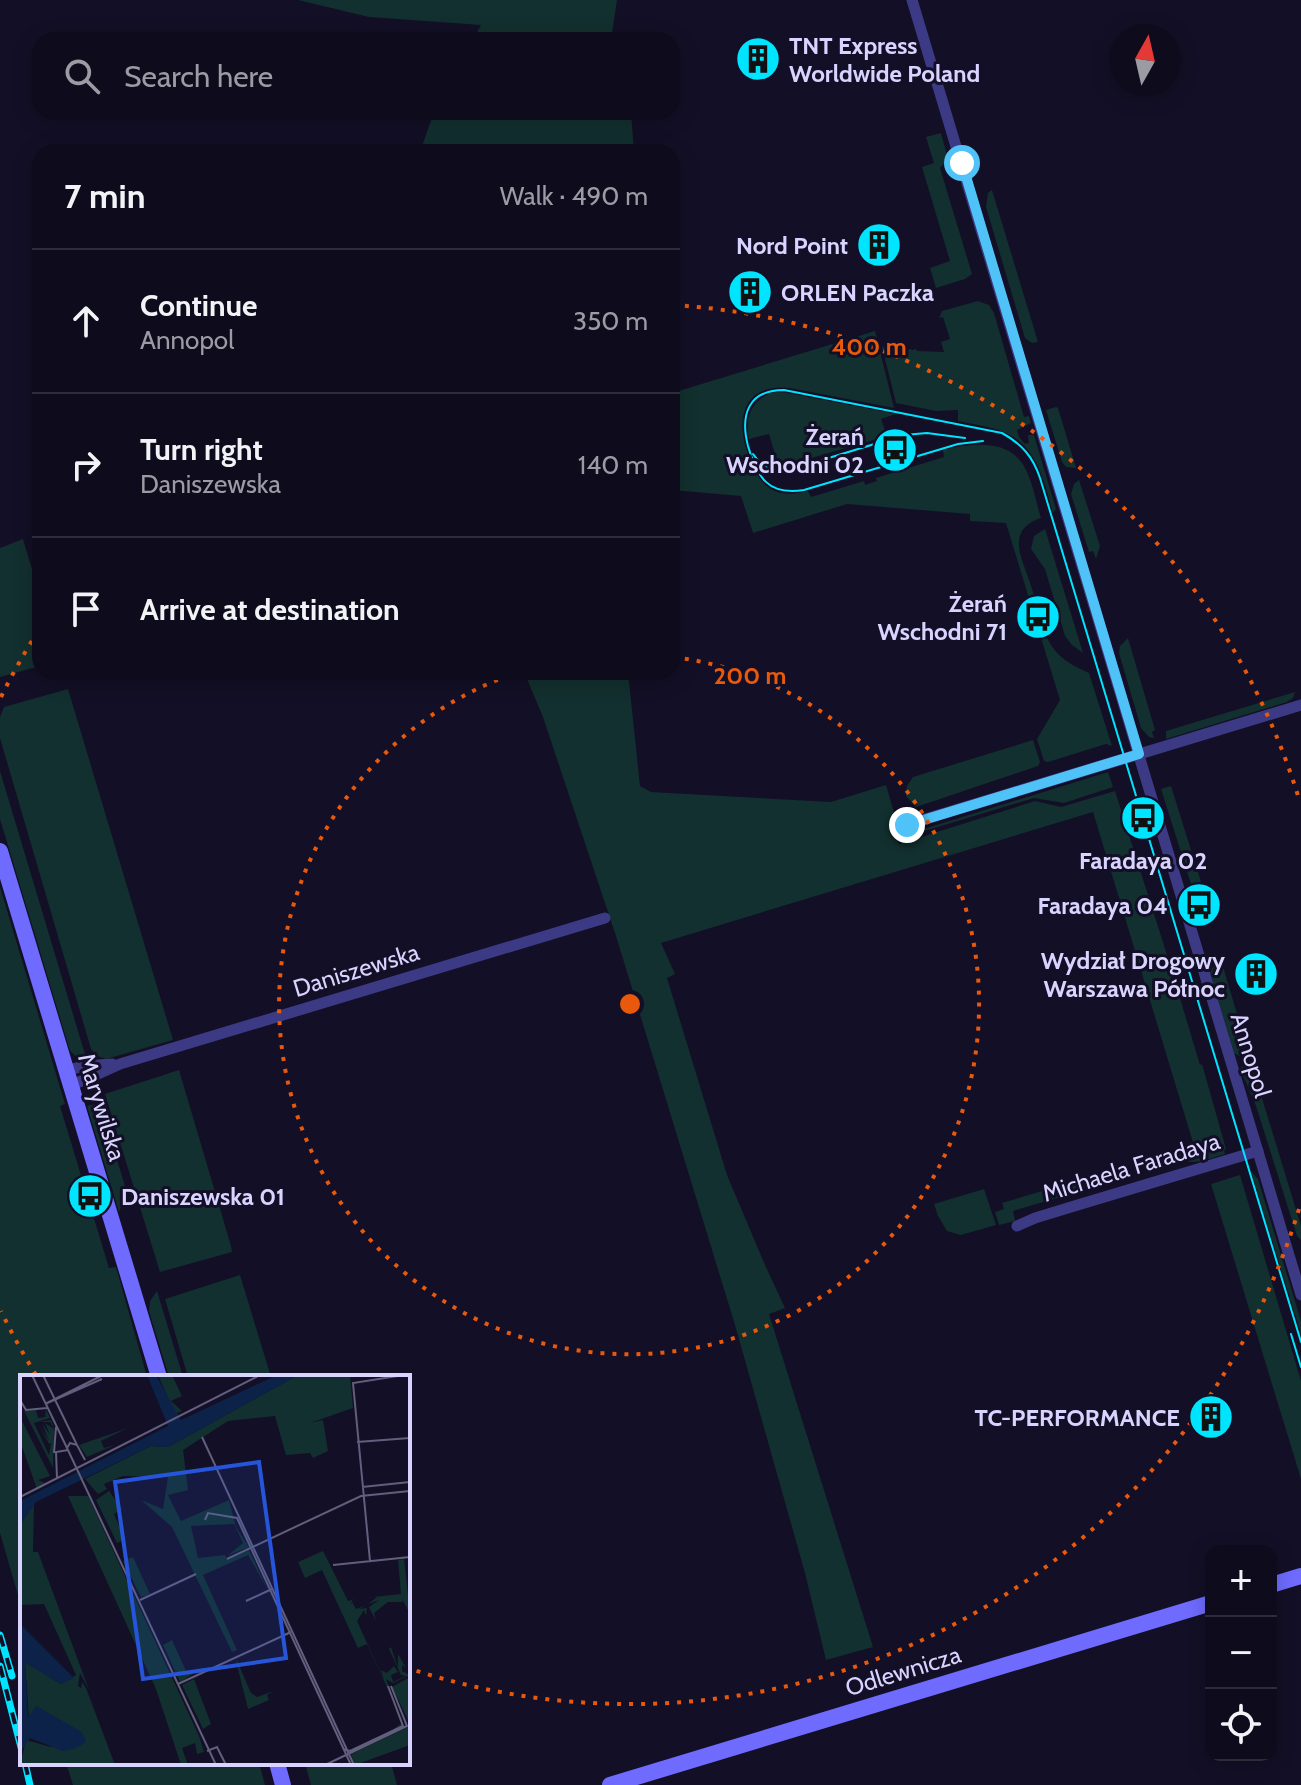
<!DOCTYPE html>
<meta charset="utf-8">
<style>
body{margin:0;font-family:Cabin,sans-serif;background:#1c1929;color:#f1f3f6}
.controls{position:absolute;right:24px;bottom:24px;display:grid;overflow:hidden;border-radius:16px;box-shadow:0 4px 20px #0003}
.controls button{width:72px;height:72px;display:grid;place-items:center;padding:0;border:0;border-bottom:2px solid #2e2b3b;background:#0e0b1c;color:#f1f3f6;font:40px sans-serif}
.compass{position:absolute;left:1109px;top:24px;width:72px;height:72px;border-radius:50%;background:#0e0b1c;box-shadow:0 4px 20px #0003;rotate:8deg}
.stop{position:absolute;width:24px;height:24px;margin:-18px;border:6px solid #4fc3f7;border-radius:50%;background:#fff}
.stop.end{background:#4fc3f7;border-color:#fff;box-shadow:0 2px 8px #0008}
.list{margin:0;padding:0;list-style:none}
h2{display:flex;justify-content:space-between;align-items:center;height:104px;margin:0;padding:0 32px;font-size:34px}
h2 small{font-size:26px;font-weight:400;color:#9b9ba3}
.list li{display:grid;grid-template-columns:52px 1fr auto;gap:24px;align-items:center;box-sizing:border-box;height:144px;padding:0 32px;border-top:2px solid #2e2b3b}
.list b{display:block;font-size:30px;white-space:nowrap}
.list p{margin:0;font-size:26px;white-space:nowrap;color:#9b9ba3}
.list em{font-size:26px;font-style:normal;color:#9b9ba3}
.icon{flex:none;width:44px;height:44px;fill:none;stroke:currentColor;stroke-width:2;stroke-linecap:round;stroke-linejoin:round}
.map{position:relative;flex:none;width:1301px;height:1785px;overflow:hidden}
.search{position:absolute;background:#0e0b1c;box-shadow:0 4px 20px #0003;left:32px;top:32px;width:648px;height:88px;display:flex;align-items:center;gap:20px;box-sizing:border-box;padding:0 28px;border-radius:24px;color:#9b9ba3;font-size:30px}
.panel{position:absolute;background:#0e0b1c;box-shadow:0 4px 20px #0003;left:32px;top:144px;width:648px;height:536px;border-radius:24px}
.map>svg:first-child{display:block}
</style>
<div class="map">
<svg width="1301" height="1785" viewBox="0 0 1301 1785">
<rect width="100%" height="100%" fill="#130f26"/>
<g fill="#12302f">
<path d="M 298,0 L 617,0 L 611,40 L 473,40 L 481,25 L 369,17 Z"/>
<path d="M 434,112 L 631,112 L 634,152 L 420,152 Z"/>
<path d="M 941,133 L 948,159 L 940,168 L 972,274 L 965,279 L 936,288 L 930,268 L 950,261 L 922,167 L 934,163 L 926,137 Z"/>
<path d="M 992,190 L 1038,342 L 1032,343 L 1025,338 L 986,207 L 988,193 Z"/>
<path d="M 978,301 L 989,305 L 994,313 L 1024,417 L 1029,416 L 1031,423 L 1017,430 L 1019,437 L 1025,444 L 1029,443 L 1028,435 L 1034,435 L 1056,509 L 1053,513 C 1044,481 1037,444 1001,431 C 988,426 972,424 958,421 L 958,410 L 936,411 L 896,403 L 882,347 L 894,345 L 896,349 L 906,346 L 907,350 L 911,349 L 912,350 L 916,349 L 917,351 L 944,352 L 941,342 L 950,339 L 943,317 L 939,318 L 942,311 Z"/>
<path d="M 875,331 L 894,408 L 790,388 C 749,383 735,412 746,448 C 757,482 770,501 808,491 L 811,497 L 864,481 L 865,485 L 877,481 L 876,478 L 944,457 L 943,450 C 969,444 1009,437 1025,468 C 1033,483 1036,502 1041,518 C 1003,531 1024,561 1031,586 C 1037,604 1043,622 1048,640 C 1058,658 1071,665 1089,673 L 1112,746 L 1106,744 L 1048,762 L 1044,761 L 1037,739 L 1060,700 L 1006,523 L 970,521 L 970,514 L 847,504 L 753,533 L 741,496 L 672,490 L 672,393 Z"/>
<path d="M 775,392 L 787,393 L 896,414 L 881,419 L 887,436 L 794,463 L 781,465 L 777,461 L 769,434 L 749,439 C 744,417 752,398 775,392 Z"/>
<path d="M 1056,407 L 1058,408 L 1076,468 L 1066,467 L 1062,462 L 1046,410 Z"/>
<path d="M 1079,480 L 1100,546 L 1096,559 L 1093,551 L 1089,552 L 1071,494 L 1074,484 Z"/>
<path d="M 1045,529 L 1083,653 L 1072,645 L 1065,636 L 1045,569 L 1031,549 L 1034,536 Z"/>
<path d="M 23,539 L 40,596 L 40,666 L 0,677 L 0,548 Z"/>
<path d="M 1128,638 L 1155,730 L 1152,732 L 1154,738 L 1149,737 L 1141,728 L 1119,653 L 1120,646 Z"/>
<path d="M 524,672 L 628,672 L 640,786 L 651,792 L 831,802 L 886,785 L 901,836 L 1108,772 L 1113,787 L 1064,803 L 1034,798 L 898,839 L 899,844 L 1035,801 L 1061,807 L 1115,791 L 1174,977 L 1170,978 L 1173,988 L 1177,988 L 1200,1065 L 1202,1064 L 1226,1149 L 1224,1150 L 1225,1154 C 1208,1159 1190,1168 1175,1156 L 1195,1149 L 1093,812 L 661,943 L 675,974 L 667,978 L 727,1175 L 765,1265 L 785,1308 L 769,1314 L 873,1647 L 826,1660 L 805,1573 L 735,1325 L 616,936 L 543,717 Z"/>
<path d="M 68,689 L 173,1040 L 106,1059 L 97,1056 L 91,1049 L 0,738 L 0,717 L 4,707 Z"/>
<path d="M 1295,692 L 1293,698 L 1287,702 L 1166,739 L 1166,731 Z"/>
<path d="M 1033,740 L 1040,762 L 1038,766 L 916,807 L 906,796 L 907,786 L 913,777 Z"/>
<path d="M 0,771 L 87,1061 L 78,1058 L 70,1051 L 0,819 Z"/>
<path d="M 1171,786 L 1205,895 L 1199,897 L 1196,886 L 1192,887 L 1161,789 Z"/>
<path d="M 0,887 L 65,1104 L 60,1106 L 109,1268 L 116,1267 L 147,1377 L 22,1377 L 22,1609 L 0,1533 Z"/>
<path d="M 1221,960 L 1249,1054 L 1241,1057 L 1234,1053 L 1210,973 L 1215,963 Z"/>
<path d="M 1251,1062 L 1301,1226 L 1301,1240 L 1297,1236 L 1256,1106 L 1240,1068 Z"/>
<path d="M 179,1070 L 231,1246 L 232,1252 L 160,1272 L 105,1094 Z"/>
<path d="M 100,1103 L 127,1193 L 119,1212 L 87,1106 Z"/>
<path d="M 1119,1168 L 1122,1179 L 1013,1211 L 1015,1221 L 999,1225 L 995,1212 L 1004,1209 L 1002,1203 Z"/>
<path d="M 1251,1171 L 1258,1179 L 1301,1321 L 1301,1334 Z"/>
<path d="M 1240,1175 L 1301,1381 L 1301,1479 L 1211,1184 Z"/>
<path d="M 984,1189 L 996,1225 L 961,1235 L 947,1231 L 938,1216 L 934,1204 Z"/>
<path d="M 240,1275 L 271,1377 L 188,1377 L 165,1299 Z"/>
<path d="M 157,1291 L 183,1377 L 169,1377 L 149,1311 L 150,1301 Z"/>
<path d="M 66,1763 L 259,1763 L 265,1785 L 73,1785 Z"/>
<path d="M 305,1763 L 391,1763 L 397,1785 L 311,1785 Z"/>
</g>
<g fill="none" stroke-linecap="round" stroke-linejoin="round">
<g stroke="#3d3a85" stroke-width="11">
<path d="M 912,0 L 1301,1295"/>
<path d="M 899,827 L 1301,705"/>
<path d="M 66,1071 L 83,1066 L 112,1064"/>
<path d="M 71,1085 L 87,1079 L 120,1064 L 605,918"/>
<path d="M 1017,1226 L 1035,1218 L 1081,1204 L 1258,1151"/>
</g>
<g stroke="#6f6bff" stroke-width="16">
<path d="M 0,851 L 159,1377"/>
<path d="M 1271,1585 L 1301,1576"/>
<path d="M 277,1763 L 283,1785"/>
<path d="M 610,1785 L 1211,1603"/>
</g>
<g stroke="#00e5ff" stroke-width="2">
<path d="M 983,441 L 958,444 L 804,490 C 768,496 757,477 748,446 C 740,415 748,390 784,390 L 1002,433 C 1022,444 1033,457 1040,478 L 1301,1342"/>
<path d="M 753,454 C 761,466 771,471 786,471 L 904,435 L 927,433 L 965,438"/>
<path d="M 1291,1334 L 1301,1367"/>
</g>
<g stroke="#00e5ff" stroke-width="7">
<g id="rail">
<path d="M 0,1635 L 12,1676"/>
<path d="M 0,1666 L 22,1751"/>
<path d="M 25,1763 L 30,1785"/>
</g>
</g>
<use href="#rail" stroke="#130f26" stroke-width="4" stroke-dasharray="12" stroke-linecap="butt"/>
</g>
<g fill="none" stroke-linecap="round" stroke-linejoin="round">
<path stroke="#4fc3f7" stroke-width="10" d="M 907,825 L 1139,754 L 962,163"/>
</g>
<g fill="none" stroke="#e8590c" stroke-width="4" stroke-dasharray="4 8">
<path d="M673 657A350 350 0 1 1 519 672"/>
<path d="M1299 1209A700 700 0 0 1 414 1670M36 1375A700 700 0 0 1 1 1311M1 697A700 700 0 0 1 40 628M673 305A700 700 0 0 1 1299 799"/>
</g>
<defs>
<g id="building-disc" transform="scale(2.3)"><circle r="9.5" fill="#00e5ff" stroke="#130f26"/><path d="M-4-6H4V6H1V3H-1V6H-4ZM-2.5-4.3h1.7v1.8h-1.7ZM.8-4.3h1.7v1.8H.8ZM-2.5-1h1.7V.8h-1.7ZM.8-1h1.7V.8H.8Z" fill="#111"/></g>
<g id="bus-disc" transform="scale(2.3)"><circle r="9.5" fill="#00e5ff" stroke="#130f26"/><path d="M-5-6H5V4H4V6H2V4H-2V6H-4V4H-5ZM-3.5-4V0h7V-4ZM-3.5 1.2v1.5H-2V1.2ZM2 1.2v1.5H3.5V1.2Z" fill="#111"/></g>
</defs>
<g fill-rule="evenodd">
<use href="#building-disc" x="758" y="59"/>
<use href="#building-disc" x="879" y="245"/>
<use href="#building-disc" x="750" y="292"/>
<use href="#bus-disc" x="895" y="450"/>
<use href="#bus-disc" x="1038" y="617"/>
<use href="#bus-disc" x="1143" y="818"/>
<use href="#bus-disc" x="1199" y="905"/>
<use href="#building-disc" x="1256" y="974"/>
<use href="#bus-disc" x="90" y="1196"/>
<use href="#building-disc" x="1211" y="1417"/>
</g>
<g text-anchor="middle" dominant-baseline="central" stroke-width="6" stroke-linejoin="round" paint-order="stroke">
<g font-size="24" font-weight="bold" fill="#d9d4ff" stroke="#130f26" text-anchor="end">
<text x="789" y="45" text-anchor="start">TNT Express<tspan x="789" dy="28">Worldwide Poland</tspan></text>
<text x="848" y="245">Nord Point</text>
<text x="781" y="292" text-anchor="start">ORLEN Paczka</text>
<text x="864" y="436">Żerań<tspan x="864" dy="28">Wschodni 02</tspan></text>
<text x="1007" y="603">Żerań<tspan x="1007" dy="28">Wschodni 71</tspan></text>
<text x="1143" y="860" text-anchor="middle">Faradaya 02</text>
<text x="1168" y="905">Faradaya 04</text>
<text x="1225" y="960">Wydział Drogowy<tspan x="1225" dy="28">Warszawa Północ</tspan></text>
<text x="121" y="1196" text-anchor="start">Daniszewska 01</text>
<text x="1180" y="1417">TC-PERFORMANCE</text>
</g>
<g font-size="24" fill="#d9d4ff" stroke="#130f26">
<text transform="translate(356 970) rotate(-17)">Daniszewska</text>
<text transform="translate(1251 1055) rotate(73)">Annopol</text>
<text transform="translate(102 1107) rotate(73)">Marywilska</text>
<text transform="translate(1131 1167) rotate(-17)">Michaela Faradaya</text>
<text transform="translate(903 1671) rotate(-17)">Odlewnicza</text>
</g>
</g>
<g transform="translate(20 1375)">
<rect width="390" height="390" fill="#130f26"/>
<path d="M 138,0 L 152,0 L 162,21 L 151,26 L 162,36 L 155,39 ZM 278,0 L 330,0 L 333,33 L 290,48 L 303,45 L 308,76 L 293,83 L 290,78 L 266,80 L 255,41 L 208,46 L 163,75 L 168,115 L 148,120 L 161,146 L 209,125 L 216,152 L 229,172 L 207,181 L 223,168 L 214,149 L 171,151 L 178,183 L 205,180 L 208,185 L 229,175 L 248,215 L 228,180 L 183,200 L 217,275 L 212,277 L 152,152 L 121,125 L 143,134 L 148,102 L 103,101 L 84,109 L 87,114 L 78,119 L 65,104 L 131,71 L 148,72 ZM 26,34 L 30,43 L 14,48 L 29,80 L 31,68 L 29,69 L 19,50 L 29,66 L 22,48 L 30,60 L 25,48 L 34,54 L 30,47 L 19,47 L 31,45 L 33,50 L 34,54 L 33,93 L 4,36 L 16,35 L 18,43 L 25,42 ZM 0,42 L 30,101 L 18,105 L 25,108 L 17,114 L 0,66 ZM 108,53 L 81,66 L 84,73 L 95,70 L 67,82 L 59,70 ZM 89,116 L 102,134 L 94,139 L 105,164 L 97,168 L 76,125 ZM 48,121 L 68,121 L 179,361 L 184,377 L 177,379 L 175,368 L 162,373 L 168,390 L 161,390 L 136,314 ZM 14,128 L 13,177 L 18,177 L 69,315 L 60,298 L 58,311 L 61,313 L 62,307 L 66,313 L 95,390 L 0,390 L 6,365 L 31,372 L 59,357 L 16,331 L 9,344 L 5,287 L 41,309 L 56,300 L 24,229 L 0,230 L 0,150 ZM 303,176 L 328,226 L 335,224 L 381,219 L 378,185 L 384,184 L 390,239 L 381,222 L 383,227 L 368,227 L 354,238 L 356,246 L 349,232 L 359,225 L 348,229 L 357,222 L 333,224 L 330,230 L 332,227 L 336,234 L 347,230 L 339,234 L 347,233 L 346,241 L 344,235 L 337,246 L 364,305 L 361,295 L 367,298 L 374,291 L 378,297 L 371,300 L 373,307 L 386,301 L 381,300 L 369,274 L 371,272 L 378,293 L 378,279 L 386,293 L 382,290 L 382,296 L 390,300 L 373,308 L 366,304 L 383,347 L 382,351 L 387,348 L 370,357 L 383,347 L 347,269 L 338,273 L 302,195 L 285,203 L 278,187 ZM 113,182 L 130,219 L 121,222 L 103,186 ZM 152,265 L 167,298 L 173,299 L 160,307 L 143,270 ZM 216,286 L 217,286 L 231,318 L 237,322 L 254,316 L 247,320 L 249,325 L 228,334 ZM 390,302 L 390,349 L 372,312 ZM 174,304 L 191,349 L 183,354 L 162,310 ZM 390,351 L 390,370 L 335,390 L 331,379 Z" fill="#12302f"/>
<path d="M 127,0 L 136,0 L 161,45 L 257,0 L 278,0 L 148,72 L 131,71 L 16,127 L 0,150 L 0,126 L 148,51 ZM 0,241 L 2,251 L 54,303 L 41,309 L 5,287 L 8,342 L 16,331 L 62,357 L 66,367 L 54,374 L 43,376 L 10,363 L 0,378 Z" fill="#0c2248"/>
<path fill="none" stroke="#625e7d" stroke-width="2" d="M 12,0 L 47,73M 23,0 L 57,70M 0,25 L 6,35 L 27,33M 25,29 L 82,4M 25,29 L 81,1M 182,62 L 334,390M 337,67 L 390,63M 34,78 L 36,52M 65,85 L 57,70 L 50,68 L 47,73 L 196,390M 37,103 L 36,77 L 48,75M 342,112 L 390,107M 0,122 L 240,0M 185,145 L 188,138 L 217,143 L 331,390M 207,184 L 341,121 L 390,116M 350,186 L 333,8 L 384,0M 313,190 L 390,182M 120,225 L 176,199M 226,226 L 252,214M 158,309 L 271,257M 323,374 L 330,376 L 383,351 L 368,311M 187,376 L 197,372 L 206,390M 305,390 L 387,351 L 371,311"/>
<path fill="#2655da" fill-opacity="0.15" stroke="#2655da" stroke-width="4" d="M 239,87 L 266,283 L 123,304 L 95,107 Z"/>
<rect width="390" height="390" fill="none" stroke="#d9d4ff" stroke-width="4"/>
</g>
<circle cx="630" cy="1004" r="12" fill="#e8590c" stroke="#130f26" stroke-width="4"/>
<g font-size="24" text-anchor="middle" font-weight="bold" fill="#e8590c" stroke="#130f26" stroke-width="6" stroke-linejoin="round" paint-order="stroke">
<text x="869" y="355">400 m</text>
<text x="750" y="684">200 m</text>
</g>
</svg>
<div class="controls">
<button>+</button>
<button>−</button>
<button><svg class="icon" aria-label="locate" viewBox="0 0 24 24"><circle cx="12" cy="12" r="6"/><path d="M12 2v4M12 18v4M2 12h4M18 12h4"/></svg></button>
</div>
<svg class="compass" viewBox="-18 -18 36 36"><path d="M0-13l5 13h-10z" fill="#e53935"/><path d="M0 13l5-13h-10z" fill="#9b9ba3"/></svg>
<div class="stop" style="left:962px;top:163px"></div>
<div class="stop end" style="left:907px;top:825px"></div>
<div class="search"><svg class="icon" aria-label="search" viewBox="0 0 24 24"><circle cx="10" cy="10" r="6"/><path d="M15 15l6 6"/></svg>Search here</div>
<section class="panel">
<h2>7 min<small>Walk · 490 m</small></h2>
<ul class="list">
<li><svg class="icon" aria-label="ahead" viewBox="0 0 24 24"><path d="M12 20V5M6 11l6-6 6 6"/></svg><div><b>Continue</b><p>Annopol</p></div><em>350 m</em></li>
<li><svg class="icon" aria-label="right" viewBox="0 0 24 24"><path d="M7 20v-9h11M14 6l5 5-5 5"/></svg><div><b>Turn right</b><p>Daniszewska</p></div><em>140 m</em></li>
<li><svg class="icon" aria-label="arrive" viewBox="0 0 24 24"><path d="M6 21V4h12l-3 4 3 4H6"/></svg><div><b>Arrive at destination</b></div></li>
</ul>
</section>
</div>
